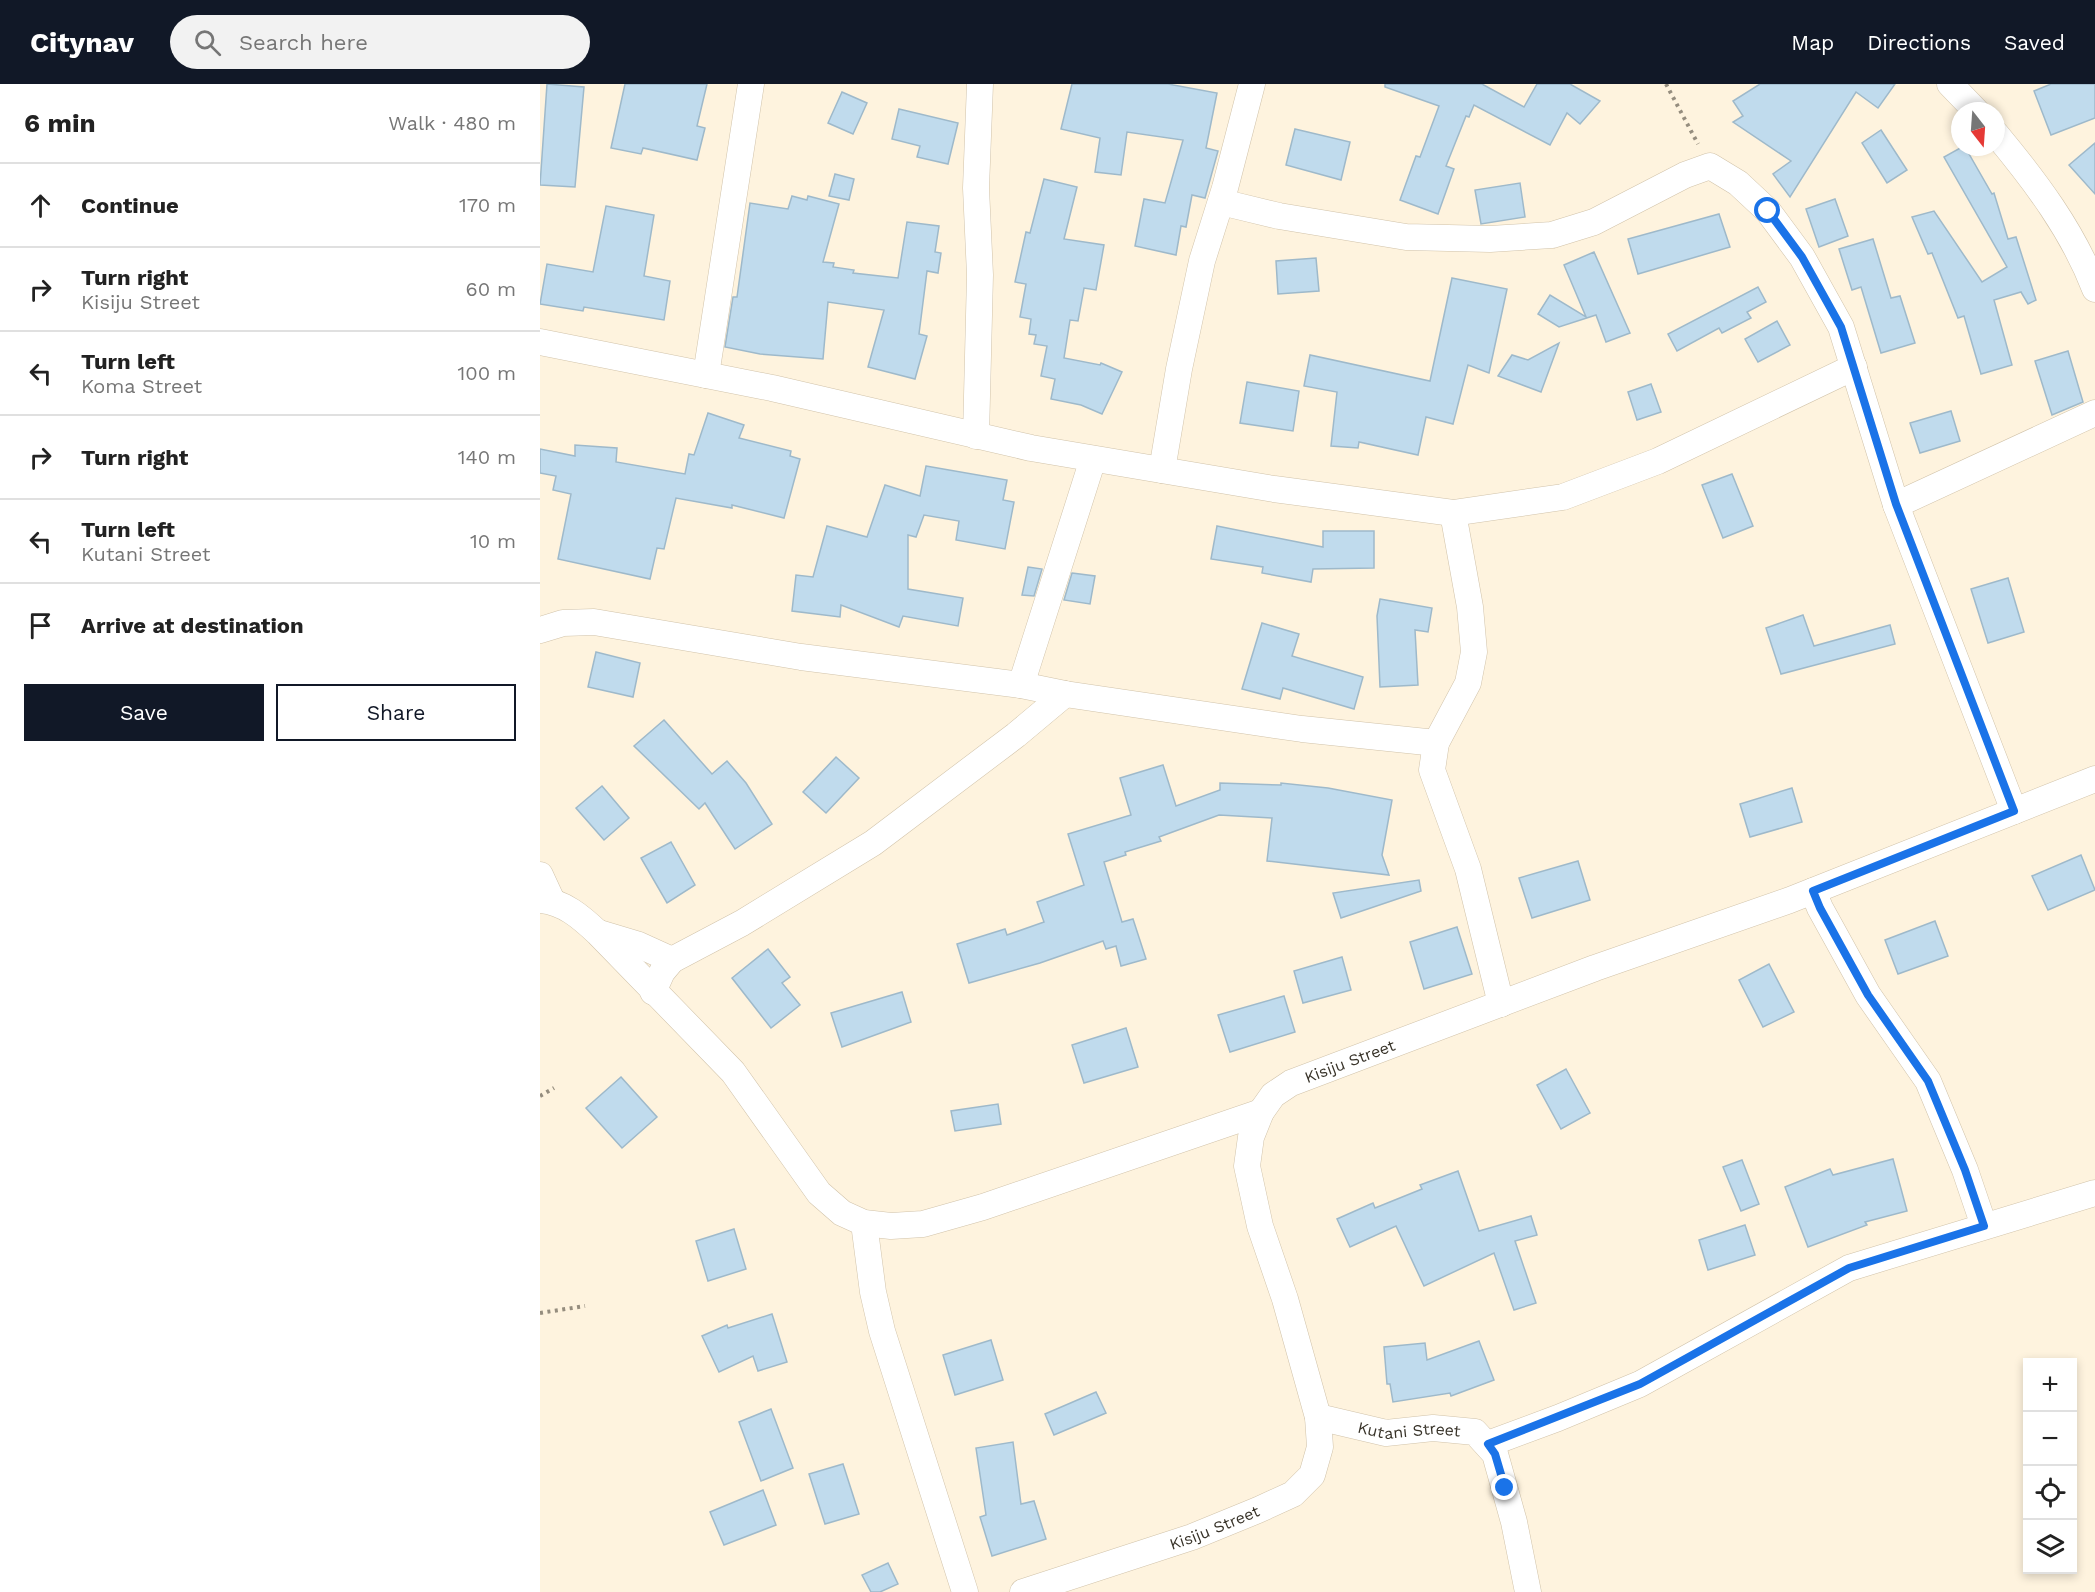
<!DOCTYPE html>
<meta charset="utf-8">
<style>
body{margin:0;font-family:"Work Sans",sans-serif;background:#f2f2f2;color:#222}
.controls{position:absolute;right:18px;bottom:18px;display:grid;overflow:hidden;border-radius:0px;box-shadow:0 3px 9px #0003}
.controls button{width:54px;height:54px;display:grid;place-items:center;padding:0;border:0;border-bottom:2px solid #e0e0e0;background:#fff;color:#222;font:30px sans-serif}
.compass{position:absolute;left:1411px;top:18px;width:54px;height:54px;border-radius:50%;background:#fff;box-shadow:0 3px 9px #0003;rotate:163deg}
.stop{position:absolute;width:18px;height:18px;margin:-14px;border:4px solid #1a73e8;border-radius:50%;background:#fff}
.stop.end{background:#1a73e8;border-color:#fff;box-shadow:0 2px 6px #0008}
.list{margin:0;padding:0;list-style:none}
h2{display:flex;justify-content:space-between;align-items:center;height:78px;margin:0;padding:0 24px;font-size:26px}
h2 small{font-size:20px;font-weight:400;color:#767676}
.list li{display:grid;grid-template-columns:39px 1fr auto;gap:18px;align-items:center;box-sizing:border-box;height:84px;padding:0 24px;border-top:2px solid #e0e0e0}
.list b{display:block;font-size:22px;white-space:nowrap}
.list p{margin:0;font-size:20px;white-space:nowrap;color:#767676}
.list em{font-size:20px;font-style:normal;color:#767676}
.actions{display:flex;gap:12px;padding:18px 24px}
.actions a{flex:1;padding:14px 0;border:2px solid #111827;border-radius:0px;text-align:center;font-size:21px;color:#111827}
.actions .main{background:#111827;color:#fff}
.icon{flex:none;width:33px;height:33px;fill:none;stroke:currentColor;stroke-width:2;stroke-linecap:round;stroke-linejoin:round}
.map{position:relative;flex:none;width:1555px;height:1508px;overflow:hidden}
header{display:flex;align-items:center;gap:36px;box-sizing:border-box;height:84px;padding:0 30px;background:#111827;color:#fff}
header strong{font-size:28px}
nav{display:flex;gap:33px;margin-inline-start:auto;font-size:21px}
.search{width:420px;height:54px;background:#f2f2f2;display:flex;align-items:center;gap:15px;box-sizing:border-box;padding:0 21px;border-radius:33px;color:#767676;font-size:22px}
main{display:flex}
aside{flex:1;background:#fff}
.map>svg:first-child{display:block}
</style>
<header>
<strong>Citynav</strong>
<div class="search"><svg class="icon" aria-label="search" viewBox="0 0 24 24"><circle cx="10" cy="10" r="6"/><path d="M15 15l6 6"/></svg>Search here</div>
<nav><a>Map</a><a>Directions</a><a>Saved</a></nav>
</header>
<main>
<aside>
<h2>6 min<small>Walk · 480 m</small></h2>
<ul class="list">
<li><svg class="icon" aria-label="ahead" viewBox="0 0 24 24"><path d="M12 20V5M6 11l6-6 6 6"/></svg><div><b>Continue</b></div><em>170 m</em></li>
<li><svg class="icon" aria-label="right" viewBox="0 0 24 24"><path d="M7 20v-9h11M14 6l5 5-5 5"/></svg><div><b>Turn right</b><p>Kisiju Street</p></div><em>60 m</em></li>
<li><svg class="icon" aria-label="left" viewBox="0 0 24 24"><path d="M17 20v-9H6M10 6l-5 5 5 5"/></svg><div><b>Turn left</b><p>Koma Street</p></div><em>100 m</em></li>
<li><svg class="icon" aria-label="right" viewBox="0 0 24 24"><path d="M7 20v-9h11M14 6l5 5-5 5"/></svg><div><b>Turn right</b></div><em>140 m</em></li>
<li><svg class="icon" aria-label="left" viewBox="0 0 24 24"><path d="M17 20v-9H6M10 6l-5 5 5 5"/></svg><div><b>Turn left</b><p>Kutani Street</p></div><em>10 m</em></li>
<li><svg class="icon" aria-label="arrive" viewBox="0 0 24 24"><path d="M6 21V4h12l-3 4 3 4H6"/></svg><div><b>Arrive at destination</b></div></li>
</ul>
<div class="actions"><a class="main">Save</a><a>Share</a></div>
</aside>
<div class="map">
<svg width="1555" height="1508" viewBox="0 0 1555 1508">
<rect width="100%" height="100%" fill="#fef3de"/>
<g fill="#c0dbed" stroke="#9eb9ca" stroke-width="1.5">
<path d="M 7,0 L 44,3 L 35,103 L 0,101 Z"/>
<path d="M 85,0 L 167,0 L 157,42 L 165,44 L 157,76 L 103,64 L 101,70 L 71,64 Z"/>
<path d="M 532,0 L 628,0 L 677,9 L 666,64 L 678,67 L 665,114 L 652,111 L 646,143 L 641,142 L 636,171 L 595,162 L 604,115 L 625,119 L 643,56 L 587,48 L 581,91 L 555,88 L 560,54 L 521,45 Z"/>
<path d="M 845,0 L 942,0 L 984,23 L 997,0 L 1030,0 L 1060,17 L 1040,40 L 1027,29 L 1010,61 L 934,21 L 929,33 L 926,32 L 906,82 L 914,85 L 898,130 L 860,116 L 876,72 L 880,73 L 899,22 L 845,3 Z"/>
<path d="M 1220,0 L 1355,0 L 1338,24 L 1316,8 L 1250,113 L 1233,90 L 1251,77 L 1193,38 L 1203,32 L 1193,17 Z"/>
<path d="M 1511,0 L 1555,0 L 1555,34 L 1511,51 L 1494,7 Z"/>
<path d="M 302,8 L 327,19 L 313,50 L 288,39 Z"/>
<path d="M 359,25 L 418,39 L 408,80 L 377,73 L 380,62 L 352,55 Z"/>
<path d="M 755,45 L 810,58 L 801,96 L 746,81 Z"/>
<path d="M 1341,46 L 1367,86 L 1347,99 L 1322,59 Z"/>
<path d="M 1555,59 L 1555,110 L 1529,81 Z"/>
<path d="M 1422,63 L 1425,63 L 1452,110 L 1454,109 L 1468,155 L 1476,153 L 1496,216 L 1488,220 L 1481,208 L 1454,216 L 1472,281 L 1441,290 L 1424,232 L 1418,234 L 1392,169 L 1388,170 L 1372,133 L 1394,127 L 1442,198 L 1467,183 L 1404,73 Z"/>
<path d="M 295,90 L 314,95 L 309,116 L 289,112 Z"/>
<path d="M 504,95 L 537,103 L 524,155 L 564,161 L 556,206 L 544,204 L 538,237 L 530,236 L 524,274 L 560,281 L 561,279 L 582,288 L 562,330 L 541,321 L 511,315 L 515,295 L 501,292 L 507,262 L 494,260 L 496,251 L 489,250 L 491,235 L 480,233 L 486,200 L 475,198 L 486,148 L 490,149 Z"/>
<path d="M 980,99 L 985,133 L 941,140 L 935,106 Z"/>
<path d="M 252,112 L 267,116 L 268,112 L 299,120 L 283,178 L 294,179 L 293,183 L 314,186 L 313,189 L 358,194 L 367,138 L 399,142 L 395,168 L 401,169 L 398,189 L 387,187 L 379,250 L 387,252 L 375,295 L 328,283 L 344,226 L 288,218 L 283,275 L 220,270 L 185,263 L 193,213 L 197,213 L 210,119 L 248,125 Z"/>
<path d="M 1295,115 L 1308,152 L 1279,163 L 1266,125 Z"/>
<path d="M 66,122 L 114,131 L 104,192 L 130,197 L 124,236 L 44,223 L 43,227 L 0,220 L 7,180 L 53,188 Z"/>
<path d="M 1179,130 L 1190,163 L 1098,190 L 1088,155 Z"/>
<path d="M 1333,155 L 1351,214 L 1360,212 L 1375,259 L 1341,269 L 1321,203 L 1312,206 L 1299,165 Z"/>
<path d="M 1054,168 L 1090,249 L 1066,258 L 1056,231 L 1019,243 L 998,230 L 1010,211 L 1046,233 L 1024,181 Z"/>
<path d="M 776,174 L 779,207 L 738,210 L 736,177 Z"/>
<path d="M 912,194 L 967,205 L 949,289 L 928,281 L 913,340 L 886,333 L 878,371 L 819,358 L 818,364 L 791,362 L 797,308 L 764,302 L 770,271 L 890,297 Z"/>
<path d="M 1218,203 L 1226,218 L 1207,228 L 1211,234 L 1182,249 L 1179,244 L 1137,267 L 1128,250 Z"/>
<path d="M 1237,237 L 1250,261 L 1218,278 L 1205,255 Z"/>
<path d="M 1019,259 L 1001,308 L 958,292 L 972,271 L 988,276 Z"/>
<path d="M 1528,267 L 1543,318 L 1512,331 L 1495,277 Z"/>
<path d="M 707,298 L 759,307 L 753,347 L 700,339 Z"/>
<path d="M 1111,300 L 1121,328 L 1097,336 L 1088,308 Z"/>
<path d="M 1411,327 L 1420,357 L 1380,369 L 1370,339 Z"/>
<path d="M 168,329 L 204,341 L 199,354 L 251,367 L 250,372 L 260,375 L 244,434 L 192,421 L 192,424 L 136,414 L 124,465 L 117,464 L 110,495 L 18,475 L 31,410 L 13,406 L 16,392 L 0,389 L 0,365 L 35,372 L 35,361 L 77,364 L 76,378 L 145,390 L 149,370 L 154,371 Z"/>
<path d="M 386,382 L 467,396 L 463,416 L 474,418 L 465,465 L 416,456 L 419,437 L 384,431 L 376,453 L 368,451 L 368,505 L 423,514 L 418,542 L 363,532 L 359,543 L 301,521 L 300,533 L 252,527 L 256,491 L 273,493 L 287,442 L 327,453 L 345,401 L 380,412 Z"/>
<path d="M 1192,390 L 1213,442 L 1183,454 L 1162,401 Z"/>
<path d="M 677,442 L 783,463 L 783,447 L 834,447 L 834,484 L 773,485 L 771,498 L 722,489 L 723,483 L 671,475 Z"/>
<path d="M 488,483 L 502,485 L 494,512 L 482,511 Z"/>
<path d="M 532,489 L 555,492 L 550,520 L 524,516 Z"/>
<path d="M 1468,494 L 1484,548 L 1448,559 L 1431,505 Z"/>
<path d="M 840,515 L 892,524 L 888,548 L 875,546 L 878,601 L 840,603 L 837,532 Z"/>
<path d="M 1263,531 L 1274,562 L 1350,541 L 1355,560 L 1241,590 L 1226,544 Z"/>
<path d="M 722,539 L 759,550 L 752,572 L 823,593 L 814,625 L 743,604 L 740,615 L 702,605 Z"/>
<path d="M 56,568 L 100,579 L 93,613 L 48,603 Z"/>
<path d="M 124,636 L 172,690 L 187,677 L 206,699 L 232,740 L 195,765 L 165,719 L 159,725 L 94,662 Z"/>
<path d="M 296,673 L 319,694 L 286,729 L 263,708 Z"/>
<path d="M 623,681 L 636,722 L 680,706 L 680,699 L 741,701 L 741,699 L 788,704 L 852,716 L 842,771 L 849,791 L 727,777 L 732,734 L 679,731 L 619,753 L 621,757 L 585,768 L 586,771 L 564,778 L 582,838 L 593,835 L 606,875 L 581,882 L 576,862 L 566,865 L 563,857 L 500,879 L 429,899 L 417,860 L 465,845 L 467,851 L 504,838 L 497,818 L 544,801 L 528,750 L 591,731 L 580,694 Z"/>
<path d="M 62,702 L 89,734 L 64,756 L 36,724 Z"/>
<path d="M 1252,704 L 1262,738 L 1210,753 L 1200,720 Z"/>
<path d="M 131,758 L 155,801 L 127,819 L 101,774 Z"/>
<path d="M 1541,771 L 1555,806 L 1508,826 L 1492,792 Z"/>
<path d="M 1038,777 L 1050,816 L 992,834 L 979,794 Z"/>
<path d="M 879,796 L 881,807 L 801,834 L 793,809 Z"/>
<path d="M 1395,837 L 1408,872 L 1358,890 L 1345,856 Z"/>
<path d="M 917,843 L 932,890 L 884,905 L 870,858 Z"/>
<path d="M 228,865 L 250,893 L 242,899 L 260,921 L 231,944 L 192,894 Z"/>
<path d="M 802,873 L 811,906 L 763,919 L 754,887 Z"/>
<path d="M 1229,880 L 1254,928 L 1223,943 L 1199,896 Z"/>
<path d="M 362,908 L 371,938 L 302,963 L 291,929 Z"/>
<path d="M 744,912 L 755,948 L 690,968 L 678,931 Z"/>
<path d="M 586,944 L 598,983 L 544,999 L 532,961 Z"/>
<path d="M 1026,985 L 1050,1029 L 1021,1045 L 997,1001 Z"/>
<path d="M 81,993 L 117,1033 L 82,1064 L 46,1024 Z"/>
<path d="M 458,1020 L 461,1040 L 415,1047 L 411,1027 Z"/>
<path d="M 1353,1075 L 1367,1127 L 1325,1138 L 1327,1141 L 1268,1163 L 1245,1103 L 1290,1085 L 1293,1091 Z"/>
<path d="M 1202,1076 L 1219,1120 L 1201,1127 L 1183,1083 Z"/>
<path d="M 918,1087 L 939,1147 L 991,1132 L 997,1151 L 975,1157 L 996,1219 L 974,1226 L 954,1169 L 884,1202 L 856,1142 L 810,1163 L 797,1135 L 833,1119 L 835,1124 L 882,1105 L 880,1101 Z"/>
<path d="M 1205,1141 L 1215,1171 L 1168,1186 L 1159,1156 Z"/>
<path d="M 194,1145 L 206,1185 L 168,1197 L 156,1157 Z"/>
<path d="M 232,1230 L 247,1278 L 218,1287 L 213,1272 L 179,1288 L 162,1252 L 187,1241 L 188,1244 Z"/>
<path d="M 451,1256 L 463,1296 L 415,1311 L 403,1271 Z"/>
<path d="M 939,1257 L 954,1296 L 911,1312 L 910,1309 L 853,1318 L 850,1300 L 847,1300 L 844,1263 L 885,1259 L 887,1276 Z"/>
<path d="M 556,1308 L 566,1329 L 514,1351 L 505,1330 Z"/>
<path d="M 231,1325 L 253,1384 L 221,1397 L 199,1338 Z"/>
<path d="M 473,1358 L 481,1420 L 494,1417 L 506,1455 L 452,1472 L 440,1433 L 446,1431 L 436,1364 Z"/>
<path d="M 303,1380 L 319,1430 L 285,1440 L 269,1390 Z"/>
<path d="M 223,1406 L 236,1441 L 184,1461 L 170,1428 Z"/>
<path d="M 348,1479 L 358,1500 L 340,1508 L 331,1508 L 322,1491 Z"/>
</g>
<g fill="none" stroke-linecap="round" stroke-linejoin="round">
<g stroke="#d1c3aa" stroke-width="27">
<g id="minor">
<path d="M 1410,0 L 1436,27"/>
<path d="M 1456,50 C 1495,97 1533,147 1555,205"/>
<path d="M 681,118 L 739,132 L 866,153 L 950,155 L 1012,151 L 1054,138 L 1145,91 L 1170,82 L 1198,99 L 1228,127 L 1262,173 L 1301,243 L 1356,421 L 1474,727"/>
<path d="M 0,258 L 232,304 L 491,364 L 734,405 L 913,429 L 1023,413 L 1118,377 L 1314,283"/>
<path d="M 166,291 L 211,0"/>
<path d="M 436,352 L 440,191 L 436,104 L 440,0"/>
<path d="M 622,386 L 639,285 L 662,177 L 685,104 L 712,0"/>
<path d="M 1356,421 L 1555,329"/>
<path d="M 913,429 L 930,523 L 934,568 L 928,599 L 896,659 L 892,686 L 928,785 L 961,920"/>
<path d="M 0,546 L 23,539 L 54,538 L 261,573 L 481,601 L 525,610 L 762,645 L 896,659"/>
<path d="M 481,601 L 553,375"/>
<path d="M 0,791 L 12,817"/>
<path d="M 1273,807 L 1280,824 L 1328,911 L 1388,997 L 1425,1086 L 1444,1142"/>
<path d="M 0,816 C 24,818 41,833 58,849 L 193,988 L 279,1109 L 302,1129 L 324,1139 L 351,1142 L 383,1140 L 443,1123 L 721,1028"/>
<path d="M 59,849 L 99,861 L 132,876"/>
<path d="M 113,908 L 122,888 L 132,876 L 202,839 L 333,759 L 476,651 L 525,610"/>
<path d="M 324,1139 L 333,1208 L 342,1247 L 425,1508"/>
<path id="s1" d="M 778,1333 L 846,1349 L 893,1344 L 935,1348 L 955,1370 L 974,1438 L 988,1508"/>
<path d="M 948,1360 L 1018,1334 L 1100,1300 L 1309,1184 L 1555,1109"/>
<path id="s2" d="M 483,1508 L 652,1453 L 718,1426 L 753,1410 L 772,1391 L 780,1363 L 778,1333 L 745,1215 L 720,1142 L 707,1082 L 711,1053 L 721,1028 L 733,1011 L 751,999 L 1055,884 L 1250,816 L 1555,695"/>
</g>
</g>
<g stroke="#958d7e" stroke-width="4" stroke-dasharray="3 4.5" stroke-linecap="butt">
<path d="M 1126,0 L 1158,60"/>
<path d="M 0,1012 L 14,1004"/>
<path d="M 0,1229 L 45,1222"/>
</g>
<use href="#minor" stroke="#fff" stroke-width="26"/>
</g>
<g fill="none" stroke-linecap="round" stroke-linejoin="round">
<path stroke="#1a73e8" stroke-width="8" d="M 965,1404 L 955,1370 L 948,1360 L 1100,1300 L 1309,1184 L 1444,1142 L 1425,1086 L 1388,997 L 1328,911 L 1280,824 L 1273,807 L 1474,727 L 1356,420 L 1301,243 L 1262,173 L 1228,127"/>
</g>
<g text-anchor="middle" dominant-baseline="central" stroke-width="6" stroke-linejoin="round" paint-order="stroke">
<g font-size="16" fill="#383329" stroke="#fff">
<text stroke="none"><textPath href="#s2" startOffset="796">Kisiju Street</textPath></text>
<text stroke="none"><textPath href="#s1" startOffset="93">Kutani Street</textPath></text>
<text stroke="none"><textPath href="#s2" startOffset="202">Kisiju Street</textPath></text>
</g>
</g>
</svg>
<div class="controls">
<button>+</button>
<button>−</button>
<button><svg class="icon" aria-label="locate" viewBox="0 0 24 24"><circle cx="12" cy="12" r="6"/><path d="M12 2v4M12 18v4M2 12h4M18 12h4"/></svg></button>
<button><svg class="icon" aria-label="layers" viewBox="0 0 24 24"><path d="M12 4l9 5-9 5-9-5zM3 14l9 5 9-5"/></svg></button>
</div>
<svg class="compass" viewBox="-18 -18 36 36"><path d="M0-13l5 13h-10z" fill="#e53935"/><path d="M0 13l5-13h-10z" fill="#767676"/></svg>
<div class="stop" style="left:1228px;top:127px"></div>
<div class="stop end" style="left:965px;top:1404px"></div>
</div>
</main>
